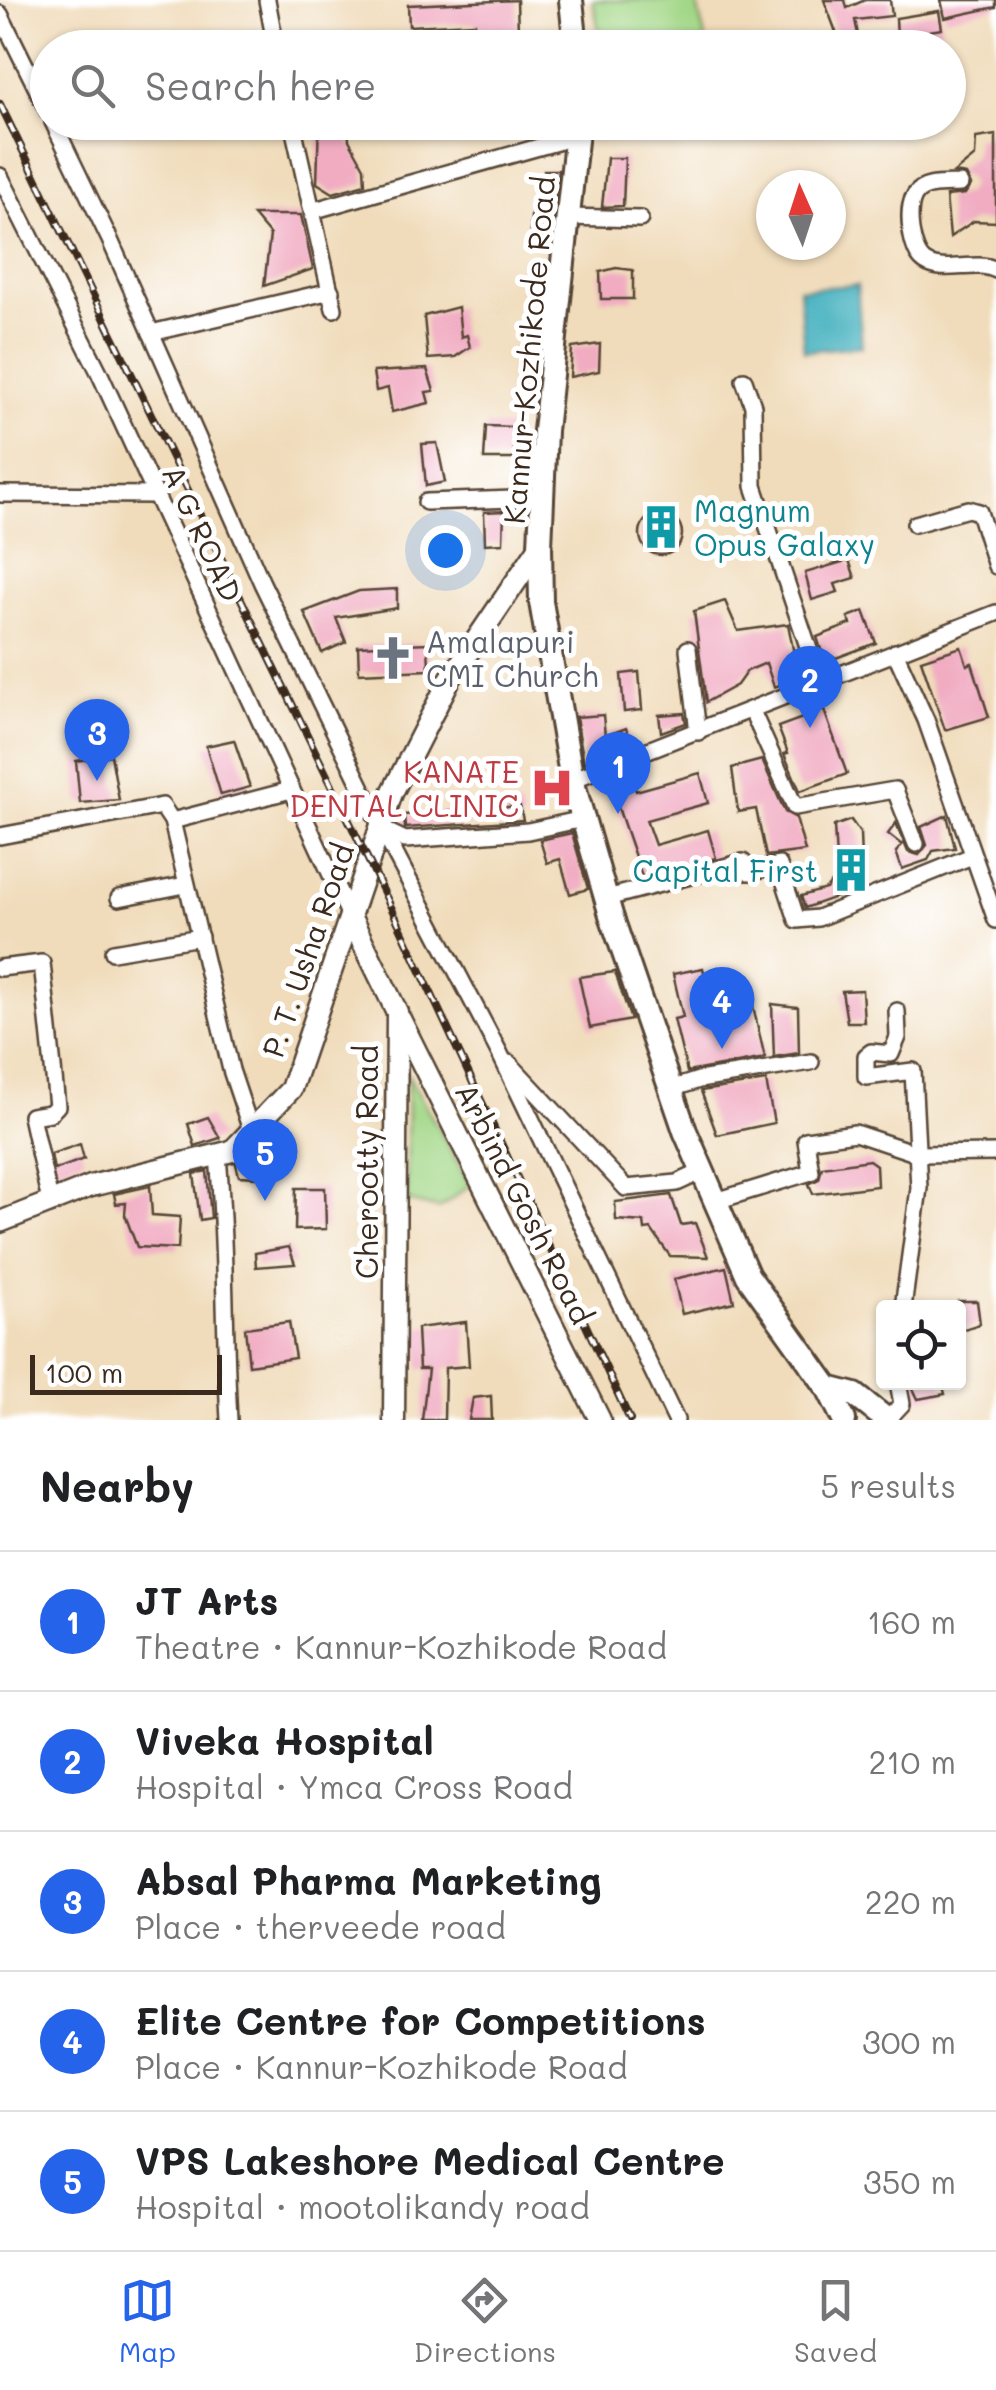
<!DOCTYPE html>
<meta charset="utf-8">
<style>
body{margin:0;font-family:Mali,sans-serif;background:#f6f6f6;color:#202124}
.controls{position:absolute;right:30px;bottom:30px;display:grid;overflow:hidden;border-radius:10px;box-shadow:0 2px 8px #0004}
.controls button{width:90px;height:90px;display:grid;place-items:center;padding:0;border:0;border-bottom:2px solid #e0e0e0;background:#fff;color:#202124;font:50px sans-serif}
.compass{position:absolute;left:756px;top:170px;width:90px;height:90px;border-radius:50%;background:#fff;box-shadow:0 2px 8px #0004;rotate:357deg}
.scale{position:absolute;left:30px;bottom:25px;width:192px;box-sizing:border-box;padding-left:10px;border:5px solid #3b2a1e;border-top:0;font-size:28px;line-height:35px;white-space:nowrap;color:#3b2a1e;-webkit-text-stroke:8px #fff;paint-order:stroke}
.you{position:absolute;left:445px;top:550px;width:35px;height:35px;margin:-25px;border:8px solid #fff;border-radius:50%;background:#1a73e8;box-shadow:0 0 0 15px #1a73e833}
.badge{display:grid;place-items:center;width:65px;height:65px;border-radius:50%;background:#2563eb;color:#fff;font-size:32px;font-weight:700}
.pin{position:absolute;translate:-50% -82px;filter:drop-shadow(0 2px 5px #0008)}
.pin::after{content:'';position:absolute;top:52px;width:35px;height:30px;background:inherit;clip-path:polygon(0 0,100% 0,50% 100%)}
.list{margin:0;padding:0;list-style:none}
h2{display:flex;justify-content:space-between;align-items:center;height:130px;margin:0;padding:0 40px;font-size:42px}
h2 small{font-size:32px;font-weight:400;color:#757577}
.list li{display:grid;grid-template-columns:65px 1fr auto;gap:30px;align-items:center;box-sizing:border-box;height:140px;padding:0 40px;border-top:2px solid #e0e0e0}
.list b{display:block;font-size:38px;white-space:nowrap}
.list p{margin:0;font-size:32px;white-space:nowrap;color:#757577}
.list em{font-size:32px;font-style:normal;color:#757577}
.icon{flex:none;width:55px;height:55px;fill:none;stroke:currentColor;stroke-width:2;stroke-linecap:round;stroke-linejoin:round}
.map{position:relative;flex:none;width:996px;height:1420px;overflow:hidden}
.search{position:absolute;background:#fff;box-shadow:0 2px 8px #0004;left:30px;right:30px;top:30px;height:110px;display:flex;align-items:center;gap:25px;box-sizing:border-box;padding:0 35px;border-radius:55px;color:#757577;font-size:38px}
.sheet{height:830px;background:#fff}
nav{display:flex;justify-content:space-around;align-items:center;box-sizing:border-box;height:140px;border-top:2px solid #e0e0e0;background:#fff;font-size:28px;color:#757577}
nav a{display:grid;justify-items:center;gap:5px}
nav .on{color:#2563eb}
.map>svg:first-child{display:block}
</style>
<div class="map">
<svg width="996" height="1420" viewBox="0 0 996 1420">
<rect width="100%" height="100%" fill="#fff"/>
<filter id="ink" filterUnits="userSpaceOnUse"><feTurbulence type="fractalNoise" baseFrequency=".01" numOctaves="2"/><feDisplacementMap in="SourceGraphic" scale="20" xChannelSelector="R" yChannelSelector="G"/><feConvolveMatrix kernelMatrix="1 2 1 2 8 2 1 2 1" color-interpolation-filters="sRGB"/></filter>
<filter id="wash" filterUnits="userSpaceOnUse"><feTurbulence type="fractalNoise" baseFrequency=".0048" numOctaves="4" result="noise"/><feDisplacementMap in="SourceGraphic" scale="40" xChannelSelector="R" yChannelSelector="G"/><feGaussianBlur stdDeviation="2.25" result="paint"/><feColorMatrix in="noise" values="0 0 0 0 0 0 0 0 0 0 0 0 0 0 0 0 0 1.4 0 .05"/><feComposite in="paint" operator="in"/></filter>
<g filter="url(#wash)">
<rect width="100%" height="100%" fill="#f0dbba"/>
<g fill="#a3d787" stroke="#6f8052" stroke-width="2.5">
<path d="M 593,0 L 696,0 L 707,47 L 602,47 Z"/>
<path d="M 408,1075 L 470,1185 L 439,1209 L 407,1201 Z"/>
</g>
<path fill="#42b0be" stroke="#3e6d6e" stroke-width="2.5" d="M 857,285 L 862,346 L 804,351 L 799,289 Z"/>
<g id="blocks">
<g fill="#f1acc2">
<path d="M 517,0 L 518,32 L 475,35 L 475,23 L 409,26 L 408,5 Z"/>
<path d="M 824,0 L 845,0 L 847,8 L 865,0 L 890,0 L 892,16 L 855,20 L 860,44 L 832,47 L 830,34 L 836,32 Z"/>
<path d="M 941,0 L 996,0 L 996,7 L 945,18 Z"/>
<path d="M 939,11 L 942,29 L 897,36 L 896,18 Z"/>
<path d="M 319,122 L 348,122 L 349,140 L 364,167 L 365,184 L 333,193 L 317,183 Z"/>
<path d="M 865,122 L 916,122 L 917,132 L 866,133 Z"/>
<path d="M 996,135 L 996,222 L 974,221 L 950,237 L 946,196 L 965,194 L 971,185 L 966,175 L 954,173 L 975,156 L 976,138 Z"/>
<path d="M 607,158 L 625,158 L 623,206 L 602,207 Z"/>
<path d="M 544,170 L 558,170 L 551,233 L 530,231 L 532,203 L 543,199 Z"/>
<path d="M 253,215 L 301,215 L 313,269 L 264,286 L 270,235 Z"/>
<path d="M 616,268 L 633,270 L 633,299 L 601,299 L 600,272 Z"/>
<path d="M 458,307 L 461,337 L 467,335 L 470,347 L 455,357 L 428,359 L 424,316 Z"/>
<path d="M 600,344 L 599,371 L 570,377 L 572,348 Z"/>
<path d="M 427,369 L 434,391 L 426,392 L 429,403 L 392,412 L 388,388 L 376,391 L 373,372 Z"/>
<path d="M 486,426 L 514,427 L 514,459 L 484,459 Z"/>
<path d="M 437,443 L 445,482 L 426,486 L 422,444 Z"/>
<path d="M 504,511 L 503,543 L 485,544 L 484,512 Z"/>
<circle cx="661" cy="534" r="21"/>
<path d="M 849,560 L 855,578 L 835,584 L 838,592 L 812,600 L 805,573 Z"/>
<path d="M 397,589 L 397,608 L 336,618 L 346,642 L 322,653 L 304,612 L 359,591 Z"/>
<path d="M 725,601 L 738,631 L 788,624 L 794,654 L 798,652 L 806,676 L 774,687 L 766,663 L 747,671 L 737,685 L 706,702 L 694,611 Z"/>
<path d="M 864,611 L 876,643 L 825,662 L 817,637 L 851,624 L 848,617 Z"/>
<path d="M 428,643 L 429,670 L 359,673 L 358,646 Z"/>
<path d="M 961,647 L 967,665 L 972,663 L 989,717 L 945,730 L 921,660 Z"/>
<path d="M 639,672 L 642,710 L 624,712 L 621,674 Z"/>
<path d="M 824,710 L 847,774 L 800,791 L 784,754 L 788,753 L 778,727 Z"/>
<path d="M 684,713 L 686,723 L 661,732 L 659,715 Z"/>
<path d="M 603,715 L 605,736 L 626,728 L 632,744 L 584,763 L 576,717 Z"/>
<path d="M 234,740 L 250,787 L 221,795 L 206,746 Z"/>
<path d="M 111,755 L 119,800 L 80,803 L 76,761 Z"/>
<path d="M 762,760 L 785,812 L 796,818 L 805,851 L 766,856 L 756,809 L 738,812 L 732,768 Z"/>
<path d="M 700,773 L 708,803 L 646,820 L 655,845 L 708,830 L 716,858 L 642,877 L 612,790 L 633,783 L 636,791 Z"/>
<path d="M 520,806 L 523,820 L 405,828 L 404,815 Z"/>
<path d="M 947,815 L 955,848 L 933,851 L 928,860 L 902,869 L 896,852 L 902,845 L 888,834 L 896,823 L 908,852 L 919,855 L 927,845 L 921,827 Z"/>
<path d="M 851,820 L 860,833 L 862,888 L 805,908 L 801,896 L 826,889 L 837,875 L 834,826 Z"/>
<path d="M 572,833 L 588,889 L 570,894 L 560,859 L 547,863 L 540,840 Z"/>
<path d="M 703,968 L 714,1010 L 752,1002 L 765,1058 L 687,1072 L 674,1019 L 683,1017 L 673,974 Z"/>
<path d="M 615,972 L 631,1020 L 590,1028 L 579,977 Z"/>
<path d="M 862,990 L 864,1022 L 847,1022 L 842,991 Z"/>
<path d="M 772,1004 L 798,1007 L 799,1053 L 774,1057 Z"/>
<path d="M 766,1081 L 774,1123 L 717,1135 L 701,1091 Z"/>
<path d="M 208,1117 L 220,1138 L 195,1146 L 188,1124 Z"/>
<path d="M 80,1144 L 84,1159 L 54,1170 L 51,1154 Z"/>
<path d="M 253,1152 L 256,1177 L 239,1176 L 236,1164 Z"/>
<path d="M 869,1160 L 876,1165 L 877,1186 L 813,1194 L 809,1184 L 819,1179 L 822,1167 Z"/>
<path d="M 207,1171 L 211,1218 L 200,1220 L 194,1174 Z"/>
<path d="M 150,1186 L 152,1215 L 180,1217 L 178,1249 L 137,1247 L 125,1215 L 126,1203 L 116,1204 L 114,1194 Z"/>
<path d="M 296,1188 L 325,1188 L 326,1229 L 295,1230 Z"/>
<path d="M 671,1195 L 681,1225 L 695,1223 L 708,1257 L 670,1256 L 651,1229 L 645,1230 L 644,1222 L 616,1220 L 615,1202 Z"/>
<path d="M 289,1247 L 295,1264 L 256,1267 L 255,1253 Z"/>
<path d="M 726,1267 L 734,1302 L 682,1314 L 674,1279 Z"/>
<path d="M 958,1301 L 977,1301 L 980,1324 L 958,1331 Z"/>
<path d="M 289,1322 L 295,1358 L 249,1365 L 245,1328 Z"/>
<path d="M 466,1322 L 469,1366 L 445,1368 L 444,1420 L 422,1420 L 428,1369 L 419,1369 L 417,1328 Z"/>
<path d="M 910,1382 L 942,1382 L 945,1394 L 918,1399 Z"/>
<path d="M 491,1396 L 492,1420 L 469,1420 L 473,1398 Z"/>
</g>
</g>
</g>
<g filter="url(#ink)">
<use href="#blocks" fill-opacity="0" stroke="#564535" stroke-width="2.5"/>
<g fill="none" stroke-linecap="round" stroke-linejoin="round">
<g stroke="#564535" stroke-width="20">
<g id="street">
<path d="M 267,0 L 276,48"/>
<path d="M 0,14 L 48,111"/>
<path d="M 53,122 L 110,240 L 262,583 L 382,829 L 500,1054 L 676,1420"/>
<path d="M 292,122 L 334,309"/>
<path d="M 0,176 L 98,370 L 350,916"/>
<path d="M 960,184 C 945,185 924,182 915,195 C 905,209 911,253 925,262 C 945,275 976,259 996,270"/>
<path d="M 315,210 L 578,136"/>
<path d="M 569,217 L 640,219"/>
<path d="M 151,333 L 331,291"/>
<path d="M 744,380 L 753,406 L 754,486 L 820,682"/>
<path d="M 0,494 L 156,495"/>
<path d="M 426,502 L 542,498"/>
<path d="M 915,524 L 968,509 L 979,512 L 996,566"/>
<path d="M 688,649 L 698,732"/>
<path d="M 895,652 L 926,720 L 996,920"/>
<path d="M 752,711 L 795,807 L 895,790 L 916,844"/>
<path d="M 572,780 L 996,613"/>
<path d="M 172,821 L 291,790"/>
<path d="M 382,829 L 405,840 L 528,831 L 583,819"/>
<path d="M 0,836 L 162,806 L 172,821 L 231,1070 L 251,1130"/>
<path d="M 119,898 L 185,885"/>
<path d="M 607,898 L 743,862 L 749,872 L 779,865 L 797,920 L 818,918 L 972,856"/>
<path d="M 113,952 L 200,937"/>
<path d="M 0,968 L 42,963 L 57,1106 L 50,1113 L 31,1116 L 50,1201"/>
<path d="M 897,1011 L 898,1037 L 891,1054 L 871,1052 L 866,1056 L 866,1077 L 913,1071 L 919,1188 L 903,1308"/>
<path d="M 509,1063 L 626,1188 L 677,1183 L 703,1171"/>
<path d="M 671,1089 L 699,1080 L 811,1062"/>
<path d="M 218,1156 C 226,1244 224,1332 229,1420"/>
<path d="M 716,1201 L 811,1172 L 806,1140 L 855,1133 L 918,1154 L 996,1153"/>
<path d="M 887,1420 L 902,1404 L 898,1382"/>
</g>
</g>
<g stroke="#564535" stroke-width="25">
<g id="secondary">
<path d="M 350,916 L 397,1012 L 394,1420"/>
<path d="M 400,1019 L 600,1420"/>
<path d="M 0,1222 L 91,1186 L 232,1151 L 291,1089 L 392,793 L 450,679 L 540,546"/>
</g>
</g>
<g stroke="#564535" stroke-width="28">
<g id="primary">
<path d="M 571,0 L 576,48"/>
<path d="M 578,122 L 545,431 L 540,546 L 541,602 L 572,780 L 611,915 L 685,1131 L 748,1276 L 828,1388 L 844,1420"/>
<path d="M 828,1388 L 855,1395 L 887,1420"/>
</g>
</g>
<use href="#street" stroke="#fff" stroke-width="15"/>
<use href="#secondary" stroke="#fff" stroke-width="20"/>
<use href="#primary" stroke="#fff" stroke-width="22"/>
<g stroke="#3b2a1e" stroke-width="8">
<path id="rail" d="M 0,104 L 391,907 L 630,1420"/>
</g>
<use href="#rail" stroke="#fff" stroke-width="4" stroke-dasharray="11" stroke-linecap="butt"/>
</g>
</g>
<defs>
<g id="building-bare" transform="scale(3.45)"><path d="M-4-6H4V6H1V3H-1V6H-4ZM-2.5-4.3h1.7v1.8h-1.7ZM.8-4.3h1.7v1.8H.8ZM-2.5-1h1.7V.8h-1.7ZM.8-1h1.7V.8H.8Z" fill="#0f9aa8" stroke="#fff" stroke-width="2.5" paint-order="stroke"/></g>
<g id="church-bare" transform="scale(3.45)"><path d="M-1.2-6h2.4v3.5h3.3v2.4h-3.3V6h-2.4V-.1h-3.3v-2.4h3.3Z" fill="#6b7280" stroke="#fff" stroke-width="2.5" paint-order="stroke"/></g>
<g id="hospital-bare" transform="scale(3.45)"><path d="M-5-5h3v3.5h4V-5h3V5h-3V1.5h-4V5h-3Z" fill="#e0444e" stroke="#fff" stroke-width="2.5" paint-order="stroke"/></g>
</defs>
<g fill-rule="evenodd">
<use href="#building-bare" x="661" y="527"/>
<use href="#church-bare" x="393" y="658"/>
<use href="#hospital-bare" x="552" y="788"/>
<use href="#building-bare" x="851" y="870"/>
</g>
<g text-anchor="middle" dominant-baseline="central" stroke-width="10" stroke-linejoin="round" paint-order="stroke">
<g font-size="30" fill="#3b2a1e" stroke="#fff">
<text transform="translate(528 350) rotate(-85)">Kannur-Kozhikode Road</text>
<text transform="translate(203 533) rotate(65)">A G ROAD</text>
<text transform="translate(307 950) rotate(-71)">P. T. Usha Road</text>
<text transform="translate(366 1162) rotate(-90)">Cherootty Road</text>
<text transform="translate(525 1203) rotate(63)">Arbind Gosh Road</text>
</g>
<g font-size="30" fill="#0d838f" stroke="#fff" text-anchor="start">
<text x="694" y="510">Magnum<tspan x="694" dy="34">Opus Galaxy</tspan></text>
<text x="818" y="870" text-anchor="end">Capital First</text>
</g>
<g font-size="30" fill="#5b616d" stroke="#fff" text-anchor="start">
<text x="426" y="641">Amalapuri<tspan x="426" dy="34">CMI Church</tspan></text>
</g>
<g font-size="30" fill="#be3a42" stroke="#fff" text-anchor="end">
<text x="519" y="771">KANATE<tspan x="519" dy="34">DENTAL CLINIC</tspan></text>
</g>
</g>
</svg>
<div class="controls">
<button><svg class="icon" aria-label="locate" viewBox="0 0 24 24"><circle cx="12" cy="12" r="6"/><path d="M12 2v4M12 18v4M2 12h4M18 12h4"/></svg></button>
</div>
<svg class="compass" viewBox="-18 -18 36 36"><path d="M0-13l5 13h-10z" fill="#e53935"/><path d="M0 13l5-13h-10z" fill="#757577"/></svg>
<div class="scale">100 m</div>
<div class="you"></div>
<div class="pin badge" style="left:618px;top:814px">1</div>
<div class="pin badge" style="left:810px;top:728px">2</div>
<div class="pin badge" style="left:97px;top:781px">3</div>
<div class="pin badge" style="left:722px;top:1049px">4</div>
<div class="pin badge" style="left:265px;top:1201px">5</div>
<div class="search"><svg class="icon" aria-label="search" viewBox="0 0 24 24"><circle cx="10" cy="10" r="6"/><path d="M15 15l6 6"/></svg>Search here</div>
</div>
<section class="sheet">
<h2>Nearby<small>5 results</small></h2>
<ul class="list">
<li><span class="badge">1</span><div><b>JT Arts</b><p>Theatre · Kannur-Kozhikode Road</p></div><em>160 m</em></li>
<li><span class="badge">2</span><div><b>Viveka Hospital</b><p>Hospital · Ymca Cross Road</p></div><em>210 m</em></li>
<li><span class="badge">3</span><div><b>Absal Pharma Marketing</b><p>Place · therveede road</p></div><em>220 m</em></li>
<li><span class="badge">4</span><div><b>Elite Centre for Competitions</b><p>Place · Kannur-Kozhikode Road</p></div><em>300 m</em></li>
<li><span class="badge">5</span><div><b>VPS Lakeshore Medical Centre</b><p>Hospital · mootolikandy road</p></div><em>350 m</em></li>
</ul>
</section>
<nav>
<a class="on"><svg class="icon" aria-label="map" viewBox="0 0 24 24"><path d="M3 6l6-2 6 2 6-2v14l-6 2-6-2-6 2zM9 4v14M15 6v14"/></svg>Map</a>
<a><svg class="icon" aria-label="directions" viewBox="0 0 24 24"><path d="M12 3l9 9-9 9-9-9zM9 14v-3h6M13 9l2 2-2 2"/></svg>Directions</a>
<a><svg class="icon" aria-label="saved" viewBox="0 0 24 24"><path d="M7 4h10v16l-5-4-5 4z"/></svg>Saved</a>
</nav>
